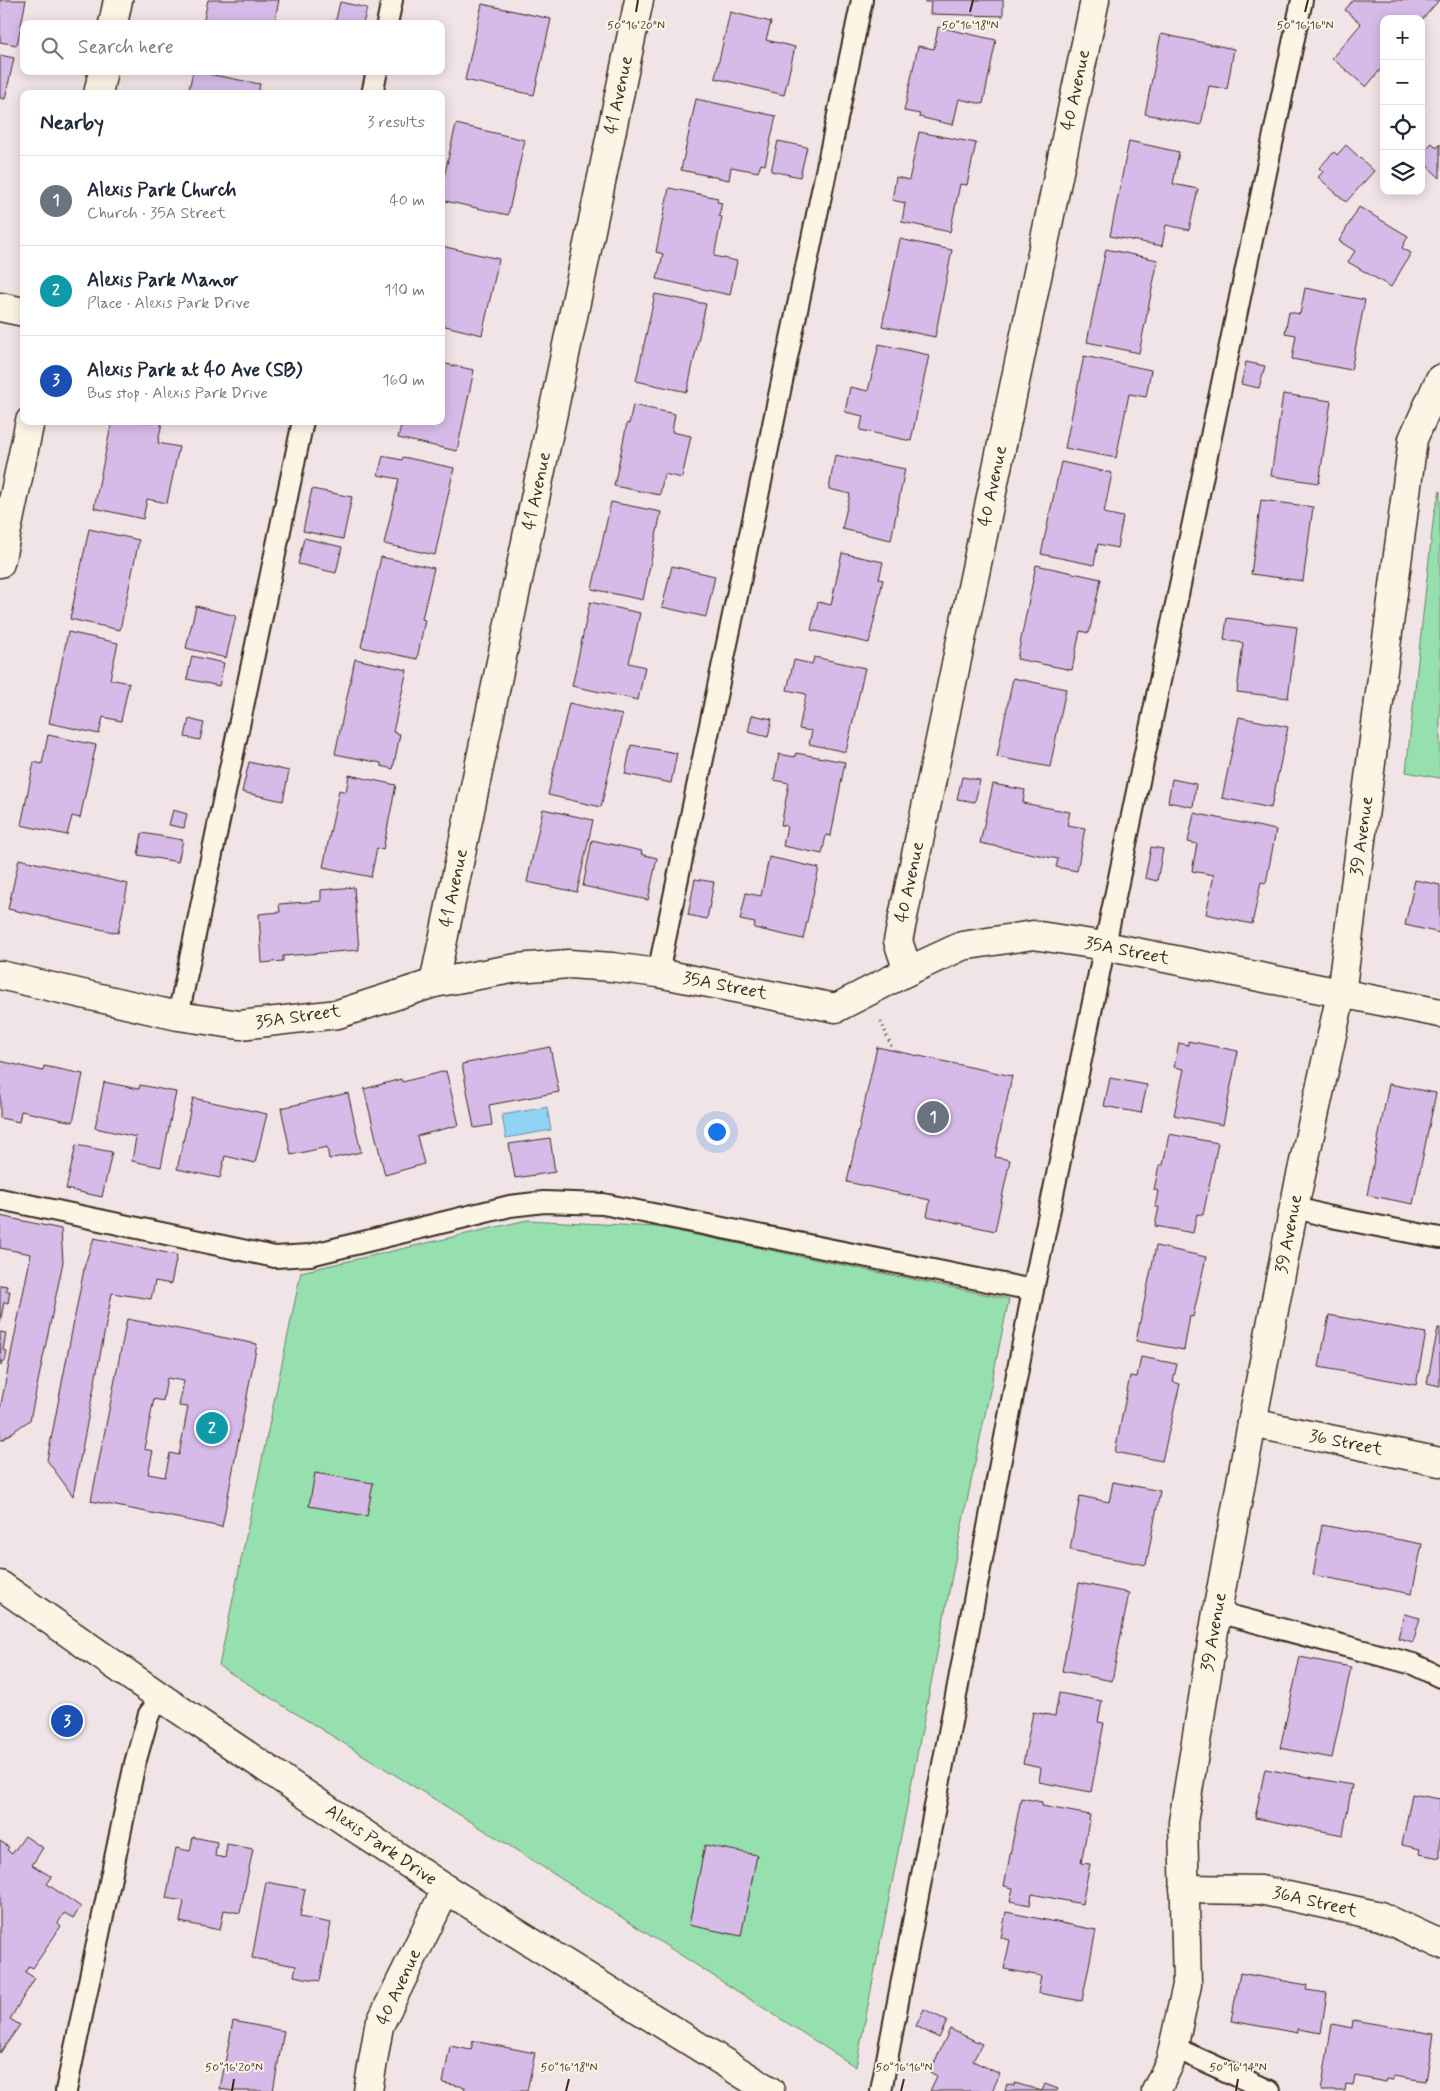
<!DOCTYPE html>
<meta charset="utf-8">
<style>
body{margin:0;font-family:Mynerve,sans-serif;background:#f2f2f3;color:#1f2937}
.controls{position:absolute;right:15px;top:15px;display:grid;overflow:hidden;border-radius:10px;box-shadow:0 2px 12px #0003}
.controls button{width:45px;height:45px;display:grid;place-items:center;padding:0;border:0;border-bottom:1px solid #e0e1e3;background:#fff;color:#1f2937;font:25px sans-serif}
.you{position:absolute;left:716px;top:1131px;width:18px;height:18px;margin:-12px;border:4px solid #fff;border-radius:50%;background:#1a73e8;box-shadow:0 0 0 8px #1a73e833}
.badge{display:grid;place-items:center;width:32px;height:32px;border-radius:50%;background:#2563eb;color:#fff;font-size:16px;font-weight:700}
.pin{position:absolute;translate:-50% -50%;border:2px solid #fff;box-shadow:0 1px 5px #0006}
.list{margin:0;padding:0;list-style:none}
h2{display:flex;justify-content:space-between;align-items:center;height:65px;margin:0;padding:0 20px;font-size:21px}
h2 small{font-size:16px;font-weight:400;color:#747a83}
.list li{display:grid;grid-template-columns:32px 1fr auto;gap:15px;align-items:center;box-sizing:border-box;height:90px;padding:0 20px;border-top:1px solid #e0e1e3}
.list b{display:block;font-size:19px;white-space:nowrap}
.list p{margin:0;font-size:16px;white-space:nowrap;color:#747a83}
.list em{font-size:16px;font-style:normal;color:#747a83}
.icon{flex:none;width:28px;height:28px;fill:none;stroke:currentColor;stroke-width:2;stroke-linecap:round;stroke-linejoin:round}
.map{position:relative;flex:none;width:1440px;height:2091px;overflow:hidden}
.search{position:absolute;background:#fff;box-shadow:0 2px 12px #0003;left:20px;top:20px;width:425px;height:55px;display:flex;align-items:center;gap:12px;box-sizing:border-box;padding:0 18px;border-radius:10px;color:#747a83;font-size:19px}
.panel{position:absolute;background:#fff;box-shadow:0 2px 12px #0003;left:20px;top:90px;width:425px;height:335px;border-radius:10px}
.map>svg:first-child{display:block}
</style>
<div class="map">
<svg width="1440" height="2091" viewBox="0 0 1440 2091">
<rect width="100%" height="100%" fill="#f1e4e6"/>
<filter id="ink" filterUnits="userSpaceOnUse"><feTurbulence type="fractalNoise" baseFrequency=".02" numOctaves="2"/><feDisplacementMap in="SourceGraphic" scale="10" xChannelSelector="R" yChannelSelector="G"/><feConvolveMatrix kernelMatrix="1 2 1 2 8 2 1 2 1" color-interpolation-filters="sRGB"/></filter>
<g filter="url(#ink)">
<g fill="#96dfae" stroke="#688466">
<path d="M 1440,491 L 1440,778 L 1406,772 L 1434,513 Z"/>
<path d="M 527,1220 L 657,1227 L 1009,1299 L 961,1530 L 856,2067 L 502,1841 L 219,1666 L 301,1272 Z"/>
</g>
<path fill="#90d3f2" stroke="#6e8f9d" d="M 547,1107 L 551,1130 L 506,1138 L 502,1115 Z"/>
<g fill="#d6bbe9" stroke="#3b2a1e" fill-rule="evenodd">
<path d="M 0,0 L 26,0 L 17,45 L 0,42 Z"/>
<path d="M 208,0 L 279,0 L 274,24 L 203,24 Z"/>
<path d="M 925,0 L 1003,0 L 1003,16 L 930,14 L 931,2 L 925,2 Z"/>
<path d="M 1353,0 L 1439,0 L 1421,21 L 1421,19 L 1384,19 L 1384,65 L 1366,87 L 1332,58 L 1361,24 L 1345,10 Z"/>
<path d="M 340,2 L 367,8 L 363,24 L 335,24 Z"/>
<path d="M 482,4 L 551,19 L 534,95 L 465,80 Z"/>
<path d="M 730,12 L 771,22 L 766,40 L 795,47 L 784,95 L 715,78 Z"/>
<path d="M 938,27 L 996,40 L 983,104 L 959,99 L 953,125 L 919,117 L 920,114 L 904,111 L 918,46 L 934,49 Z"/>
<path d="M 1161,34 L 1234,49 L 1227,89 L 1209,86 L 1201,125 L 1145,114 Z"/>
<path d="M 0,55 L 14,58 L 5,99 L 0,98 Z"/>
<path d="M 193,71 L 260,84 L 258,94 L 188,94 Z"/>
<path d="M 696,99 L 776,116 L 765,165 L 761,164 L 758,172 L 731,167 L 729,180 L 681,170 Z"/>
<path d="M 456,124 L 525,140 L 508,215 L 441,200 L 441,190 Z"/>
<path d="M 919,132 L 976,143 L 967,185 L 960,184 L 950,232 L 902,222 L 905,203 L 892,200 L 896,177 L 909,180 Z"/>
<path d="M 778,141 L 807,147 L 800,177 L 771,171 Z"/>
<path d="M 1129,141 L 1179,152 L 1173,184 L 1198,189 L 1189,230 L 1166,225 L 1162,246 L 1110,236 Z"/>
<path d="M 1432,143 L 1437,148 L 1440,144 L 1440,178 L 1421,160 L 1421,154 Z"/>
<path d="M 1346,145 L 1374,171 L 1346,202 L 1318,177 L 1323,172 L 1319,168 L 1334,152 L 1337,155 Z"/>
<path d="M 669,188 L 718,198 L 717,202 L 722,203 L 719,216 L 722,217 L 714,256 L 737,261 L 730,295 L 657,279 L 663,254 L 656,252 Z"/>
<path d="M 1359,207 L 1408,236 L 1402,248 L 1411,253 L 1391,287 L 1348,262 L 1355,251 L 1339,241 Z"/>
<path d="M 900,239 L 952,250 L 935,337 L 882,326 Z"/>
<path d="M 441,246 L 499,259 L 482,335 L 441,325 Z"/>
<path d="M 1106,249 L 1158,260 L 1139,353 L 1087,342 Z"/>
<path d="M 1305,288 L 1365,300 L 1351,370 L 1292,359 L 1296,335 L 1285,333 L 1289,312 L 1300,314 Z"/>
<path d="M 655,294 L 706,304 L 687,392 L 636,381 Z"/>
<path d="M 879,344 L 929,355 L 911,441 L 860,430 L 863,416 L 845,412 L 850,387 L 868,391 Z"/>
<path d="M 1084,356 L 1151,370 L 1146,397 L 1129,394 L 1116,458 L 1065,448 Z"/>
<path d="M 1246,362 L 1265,366 L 1259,388 L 1241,384 Z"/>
<path d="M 441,363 L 474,370 L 457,451 L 398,438 L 402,421 L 441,421 Z"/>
<path d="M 1283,394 L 1331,401 L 1319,483 L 1271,476 Z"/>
<path d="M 633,405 L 675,414 L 672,432 L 691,436 L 682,478 L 664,474 L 660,495 L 614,486 L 627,423 L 629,424 Z"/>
<path d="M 112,421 L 162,422 L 158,443 L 179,447 L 167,503 L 147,499 L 143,519 L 94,508 Z"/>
<path d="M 835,455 L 905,469 L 891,540 L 842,529 L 850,494 L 829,489 Z"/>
<path d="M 383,456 L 402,460 L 403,457 L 454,468 L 435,555 L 384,544 L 399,479 L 378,475 Z"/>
<path d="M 1061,462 L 1112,473 L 1104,513 L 1123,517 L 1117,548 L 1098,544 L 1094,565 L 1041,554 Z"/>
<path d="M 312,489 L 352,497 L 343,539 L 303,531 Z"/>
<path d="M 1261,500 L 1313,507 L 1303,581 L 1251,574 Z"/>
<path d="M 611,502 L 661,512 L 643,600 L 592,589 Z"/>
<path d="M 89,529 L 139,540 L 120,630 L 70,619 Z"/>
<path d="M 304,538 L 342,547 L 336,573 L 298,564 Z"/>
<path d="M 842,553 L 883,562 L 879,579 L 883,580 L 869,643 L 811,630 L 818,602 L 831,605 Z"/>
<path d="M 381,557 L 434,568 L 422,619 L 425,620 L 417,659 L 361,647 Z"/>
<path d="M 1036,565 L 1101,579 L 1089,633 L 1080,631 L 1072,670 L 1017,659 Z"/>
<path d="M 672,566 L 715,576 L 706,617 L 662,607 Z"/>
<path d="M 590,602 L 640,613 L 629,663 L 645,667 L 638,700 L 572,686 Z"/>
<path d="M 196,606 L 236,616 L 226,658 L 186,648 Z"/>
<path d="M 1227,618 L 1297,627 L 1288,698 L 1237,692 L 1243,643 L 1224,640 Z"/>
<path d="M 68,632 L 118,643 L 110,679 L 129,683 L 121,721 L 103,717 L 99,734 L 49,723 Z"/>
<path d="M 192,656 L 224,663 L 219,686 L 187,679 Z"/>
<path d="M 814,657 L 865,668 L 846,752 L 809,744 L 812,731 L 799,729 L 806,694 L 787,690 L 794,660 L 812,664 Z"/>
<path d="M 355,659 L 407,670 L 393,732 L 400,734 L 393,769 L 381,766 L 381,763 L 335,754 Z"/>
<path d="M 1013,678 L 1066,689 L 1050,767 L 997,757 Z"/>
<path d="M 569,703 L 622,715 L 601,807 L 548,795 Z"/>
<path d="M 752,715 L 772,719 L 768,737 L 748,732 Z"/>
<path d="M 1239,717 L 1288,727 L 1271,808 L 1222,798 Z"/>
<path d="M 189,719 L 204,723 L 200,740 L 185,737 Z"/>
<path d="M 48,735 L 96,745 L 80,818 L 72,816 L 67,835 L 21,825 L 34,762 L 42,764 Z"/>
<path d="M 631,745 L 677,753 L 671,783 L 625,774 Z"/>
<path d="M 796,753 L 845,762 L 831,836 L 826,835 L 822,854 L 783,846 L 787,826 L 781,825 L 789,783 L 774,780 L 779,754 L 795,757 Z"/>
<path d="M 249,762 L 289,771 L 283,801 L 242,792 Z"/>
<path d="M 349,775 L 396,785 L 383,850 L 377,848 L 371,877 L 323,867 L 339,790 L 346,792 Z"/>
<path d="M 962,777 L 980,780 L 975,802 L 957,799 Z"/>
<path d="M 1172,779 L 1196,784 L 1193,807 L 1168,802 Z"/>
<path d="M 993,784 L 1025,790 L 1023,803 L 1070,812 L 1067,825 L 1085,828 L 1077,871 L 1056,867 L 1058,859 L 980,843 Z"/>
<path d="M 543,809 L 593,820 L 577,892 L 527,882 Z"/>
<path d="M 173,810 L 187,814 L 184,828 L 169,825 Z"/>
<path d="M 1194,813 L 1276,830 L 1266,883 L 1261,882 L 1252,924 L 1206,914 L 1214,875 L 1192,871 L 1197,844 L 1188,842 Z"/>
<path d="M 142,833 L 183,840 L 178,862 L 138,855 Z"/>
<path d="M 592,840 L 642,851 L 641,854 L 657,858 L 648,900 L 583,886 Z"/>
<path d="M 1151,847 L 1163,849 L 1157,881 L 1145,878 Z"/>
<path d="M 769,857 L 819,868 L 803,939 L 754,928 L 755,923 L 740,920 L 746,893 L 761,896 Z"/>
<path d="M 19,859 L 128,884 L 118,933 L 8,909 Z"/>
<path d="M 695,879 L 714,882 L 707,919 L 688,915 Z"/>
<path d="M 1415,880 L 1440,885 L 1440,933 L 1405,925 Z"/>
<path d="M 354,887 L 359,950 L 283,956 L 283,961 L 262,963 L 259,914 L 280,912 L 279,904 L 321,901 L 321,890 Z"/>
<path d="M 1188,1041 L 1238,1051 L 1223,1125 L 1174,1115 L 1184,1069 L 1174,1067 L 1179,1043 L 1188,1045 Z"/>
<path d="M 550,1047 L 559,1092 L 489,1105 L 492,1125 L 474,1128 L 462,1064 Z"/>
<path d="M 877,1047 L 1012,1076 L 995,1157 L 1010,1160 L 995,1231 L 927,1216 L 930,1200 L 847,1182 Z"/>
<path d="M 0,1061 L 43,1071 L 44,1066 L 83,1074 L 73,1122 L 21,1111 L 19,1122 L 0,1118 Z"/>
<path d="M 446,1071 L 459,1125 L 417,1136 L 424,1164 L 385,1175 L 364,1089 L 401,1079 L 402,1082 Z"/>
<path d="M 1110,1078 L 1147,1085 L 1141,1113 L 1104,1106 Z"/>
<path d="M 104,1082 L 139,1089 L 140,1085 L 176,1092 L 161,1167 L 132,1161 L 136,1137 L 95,1128 Z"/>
<path d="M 1389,1084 L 1436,1093 L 1413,1204 L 1367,1195 Z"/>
<path d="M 348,1093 L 361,1152 L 329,1159 L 327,1147 L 291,1155 L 281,1108 Z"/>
<path d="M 193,1098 L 267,1114 L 255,1163 L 225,1156 L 220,1178 L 177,1169 Z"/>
<path d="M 1169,1134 L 1218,1143 L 1203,1215 L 1197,1214 L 1193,1233 L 1155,1226 L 1159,1207 L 1155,1207 L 1158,1191 L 1154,1190 L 1159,1165 L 1163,1165 Z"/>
<path d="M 550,1138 L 555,1172 L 515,1178 L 509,1144 Z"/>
<path d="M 76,1145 L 112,1152 L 102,1197 L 66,1189 Z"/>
<path d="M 0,1216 L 61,1229 L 63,1262 L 30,1420 L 0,1441 L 0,1409 L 31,1254 L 0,1248 Z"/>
<path d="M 94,1238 L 177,1255 L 171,1284 L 155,1281 L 151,1299 L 112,1293 L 73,1496 L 47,1460 L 85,1264 Z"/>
<path d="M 1156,1246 L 1206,1257 L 1193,1317 L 1190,1316 L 1184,1350 L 1136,1341 Z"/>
<path d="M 0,1285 L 7,1286 L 6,1291 L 10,1291 L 8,1303 L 4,1302 L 0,1323 Z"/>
<path d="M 1329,1315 L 1426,1333 L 1416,1385 L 1319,1367 Z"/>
<path d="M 127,1319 L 257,1344 L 222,1527 L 91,1501 ZM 167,1378 L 184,1381 L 179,1406 L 188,1407 L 179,1455 L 170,1453 L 165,1477 L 148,1474 L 153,1451 L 144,1449 L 154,1399 L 163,1401 Z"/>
<path d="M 1438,1328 L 1440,1328 L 1440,1386 L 1427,1383 Z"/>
<path d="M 0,1332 L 6,1333 L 3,1350 L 7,1351 L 5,1362 L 1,1361 L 1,1366 Z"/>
<path d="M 1141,1357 L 1177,1364 L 1173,1382 L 1180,1384 L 1162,1461 L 1115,1452 L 1130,1376 L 1137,1377 Z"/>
<path d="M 315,1473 L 373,1483 L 367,1516 L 309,1506 Z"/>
<path d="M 1113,1482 L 1160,1491 L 1146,1565 L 1070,1550 L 1080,1496 L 1109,1502 Z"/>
<path d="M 1322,1525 L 1422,1544 L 1412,1594 L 1313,1575 Z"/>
<path d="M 1079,1583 L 1129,1593 L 1112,1681 L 1062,1671 Z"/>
<path d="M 1404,1614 L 1420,1618 L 1413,1642 L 1398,1638 Z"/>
<path d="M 1300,1657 L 1351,1667 L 1332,1758 L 1280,1748 Z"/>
<path d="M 1059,1693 L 1102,1701 L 1098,1722 L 1104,1723 L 1091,1792 L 1039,1782 L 1041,1768 L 1023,1764 L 1033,1712 L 1055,1716 Z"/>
<path d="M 1265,1769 L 1352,1785 L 1343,1835 L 1255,1818 Z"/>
<path d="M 1412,1794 L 1440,1799 L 1440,1858 L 1419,1854 L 1420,1849 L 1402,1845 Z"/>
<path d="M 1021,1798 L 1042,1802 L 1042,1806 L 1090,1815 L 1081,1863 L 1090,1864 L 1082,1904 L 1032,1894 L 1030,1905 L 1010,1901 L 1013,1888 L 1004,1886 Z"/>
<path d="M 25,1836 L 43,1848 L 32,1865 L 52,1877 L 47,1884 L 81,1907 L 73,1918 L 64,1913 L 58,1923 L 61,1926 L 33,1968 L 29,1966 L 25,1972 L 35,1978 L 10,2019 L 20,2025 L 0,2053 L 0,1841 L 9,1847 L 7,1850 L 12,1854 Z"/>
<path d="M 193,1837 L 217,1842 L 215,1856 L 225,1858 L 227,1844 L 253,1849 L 240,1913 L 224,1910 L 220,1930 L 180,1922 L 184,1901 L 166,1898 L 176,1848 L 190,1851 Z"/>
<path d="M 705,1845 L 757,1855 L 741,1936 L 689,1925 Z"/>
<path d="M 266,1882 L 305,1889 L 300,1917 L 331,1923 L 320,1981 L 294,1976 L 296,1966 L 252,1958 Z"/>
<path d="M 1006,1912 L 1096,1930 L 1082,2001 L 1038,1993 L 1041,1976 L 1004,1969 L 1010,1940 L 1001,1938 Z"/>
<path d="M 1240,1973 L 1307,1985 L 1306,1990 L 1327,1993 L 1321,2033 L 1298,2029 L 1298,2033 L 1231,2021 Z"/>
<path d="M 924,2009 L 947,2021 L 939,2038 L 916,2026 Z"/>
<path d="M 1353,2020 L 1434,2034 L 1426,2081 L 1393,2076 L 1393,2080 L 1386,2079 L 1385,2082 L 1355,2076 L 1353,2085 L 1346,2084 L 1345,2091 L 1321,2091 L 1332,2024 L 1352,2028 Z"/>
<path d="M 233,2021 L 284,2031 L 273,2091 L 232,2091 L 220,2089 Z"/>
<path d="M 950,2029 L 982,2044 L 973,2061 L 1000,2074 L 992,2091 L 930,2091 L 937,2076 L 930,2072 Z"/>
<path d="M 473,2041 L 535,2053 L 527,2091 L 464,2091 L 465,2087 L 443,2083 L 450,2046 L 471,2050 Z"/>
<path d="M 1015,2083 L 1042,2091 L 1045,2084 L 1058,2089 L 1057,2091 L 1005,2091 L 1007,2084 L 1014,2086 Z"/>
</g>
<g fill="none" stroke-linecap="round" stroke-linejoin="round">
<g stroke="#3b2a1e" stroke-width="24">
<g id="service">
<path d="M 387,24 L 392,0"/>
<path d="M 372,94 L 377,71"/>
<path d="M 658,973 L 862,0"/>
<path d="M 178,1016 L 303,421"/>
<path d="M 0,1199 L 275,1257 L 310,1255 L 510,1206 L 544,1202 L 603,1204 L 1033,1290"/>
<path d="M 1294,1207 L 1326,1216 L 1440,1238"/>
<path d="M 1217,1612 L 1413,1664 L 1440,1677"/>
<path d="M 1173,2047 L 1270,2091"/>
<path d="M 66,2091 L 135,1763 L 149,1714 L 162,1698"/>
<path d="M 881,2091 L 1033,1290 L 1302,0"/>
</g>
</g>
<g stroke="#3b2a1e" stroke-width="31">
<g id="minor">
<path d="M 113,24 L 118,0"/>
<path d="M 98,94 L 103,71"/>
<path d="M 0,307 L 24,312"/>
<path d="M 0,563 L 30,421"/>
<path d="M 908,971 L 898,941 L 1095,0"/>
<path d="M 0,975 L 178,1016 L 240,1025 L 338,1014 L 434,983 L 517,968 L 569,964 L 612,967 L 658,973 L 836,1008 L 908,971 L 962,946 L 1033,935 L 1105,946 L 1440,1013"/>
<path d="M 434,983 L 639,0"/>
<path d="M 1252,1423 L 1440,1462"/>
<path d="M 1184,1889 L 1260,1890 L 1380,1916 L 1440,1944"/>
<path d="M 368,2091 L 379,2026 L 446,1889"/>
</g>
</g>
<g stroke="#3b2a1e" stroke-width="31">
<g id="tertiary">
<path d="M 0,1585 L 162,1698 L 446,1889 L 770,2091"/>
<path d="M 1156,2091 L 1170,2062 L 1187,1985 L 1183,1822 L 1217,1612 L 1252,1423 L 1294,1207 L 1341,994 L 1413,439 L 1440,379"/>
</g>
</g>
<path stroke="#3b2a1e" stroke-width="3" stroke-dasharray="1 4" stroke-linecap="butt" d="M 881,1022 L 893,1050"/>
<use href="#service" stroke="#fcf5e5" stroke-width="20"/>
<use href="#minor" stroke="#fcf5e5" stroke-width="28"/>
<use href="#tertiary" stroke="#fcf5e5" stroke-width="28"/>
</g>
</g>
<path fill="none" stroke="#3b2a1e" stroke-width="2" d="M 636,12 L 638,0M 970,12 L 973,0M 1305,12 L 1308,0M 232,2091 L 234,2079M 566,2091 L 569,2079M 901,2091 L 904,2079M 1236,2091 L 1238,2079"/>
<g text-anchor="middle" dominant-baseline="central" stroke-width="4" stroke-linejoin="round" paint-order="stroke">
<g font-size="18" fill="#3b2a1e" stroke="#fcf5e5">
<text transform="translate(1076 90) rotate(-78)">40 Avenue</text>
<text transform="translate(619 95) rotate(-78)">41 Avenue</text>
<text transform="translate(993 486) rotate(-78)">40 Avenue</text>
<text transform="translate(537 491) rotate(-78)">41 Avenue</text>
<text transform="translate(1362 836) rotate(-82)">39 Avenue</text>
<text transform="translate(910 882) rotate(-78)">40 Avenue</text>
<text transform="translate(454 888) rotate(-78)">41 Avenue</text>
<text transform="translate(1127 951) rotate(11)">35A Street</text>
<text transform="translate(725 986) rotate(11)">35A Street</text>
<text transform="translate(298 1017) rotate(-8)">35A Street</text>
<text transform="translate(1289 1234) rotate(-79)">39 Avenue</text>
<text transform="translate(1346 1443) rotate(11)">36 Street</text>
<text transform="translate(1214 1632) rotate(-80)">39 Avenue</text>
<text transform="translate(381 1845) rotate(34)">Alexis Park Drive</text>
<text transform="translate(1315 1902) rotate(13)">36A Street</text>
<text transform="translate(399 1987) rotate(-65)">40 Avenue</text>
</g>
</g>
<g font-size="12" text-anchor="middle" fill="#3b2a1e" stroke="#fcf5e5" stroke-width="4" stroke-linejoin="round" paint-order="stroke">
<text x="636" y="29">50°16'20"N</text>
<text x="970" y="29">50°16'18"N</text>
<text x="1305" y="29">50°16'16"N</text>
<text x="234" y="2071">50°16'20"N</text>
<text x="569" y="2071">50°16'18"N</text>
<text x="904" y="2071">50°16'16"N</text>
<text x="1238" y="2071">50°16'14"N</text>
</g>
</svg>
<div class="controls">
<button>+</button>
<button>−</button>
<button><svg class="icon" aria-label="locate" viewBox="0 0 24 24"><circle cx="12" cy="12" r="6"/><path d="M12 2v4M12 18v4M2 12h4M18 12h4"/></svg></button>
<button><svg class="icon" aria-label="layers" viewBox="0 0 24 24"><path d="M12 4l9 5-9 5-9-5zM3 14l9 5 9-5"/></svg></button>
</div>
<div class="you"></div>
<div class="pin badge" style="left:933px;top:1117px;background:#6b7280">1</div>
<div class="pin badge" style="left:212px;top:1428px;background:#0f9aa8">2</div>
<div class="pin badge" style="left:67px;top:1721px;background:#1a4fb4">3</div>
<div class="search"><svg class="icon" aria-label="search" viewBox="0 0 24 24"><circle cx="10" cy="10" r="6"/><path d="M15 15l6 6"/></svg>Search here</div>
<section class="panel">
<h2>Nearby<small>3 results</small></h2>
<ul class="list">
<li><span class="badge" style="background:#6b7280">1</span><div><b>Alexis Park Church</b><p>Church · 35A Street</p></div><em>40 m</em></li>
<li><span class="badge" style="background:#0f9aa8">2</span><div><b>Alexis Park Manor</b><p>Place · Alexis Park Drive</p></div><em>110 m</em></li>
<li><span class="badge" style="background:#1a4fb4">3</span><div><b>Alexis Park at 40 Ave (SB)</b><p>Bus stop · Alexis Park Drive</p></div><em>160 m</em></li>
</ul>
</section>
</div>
